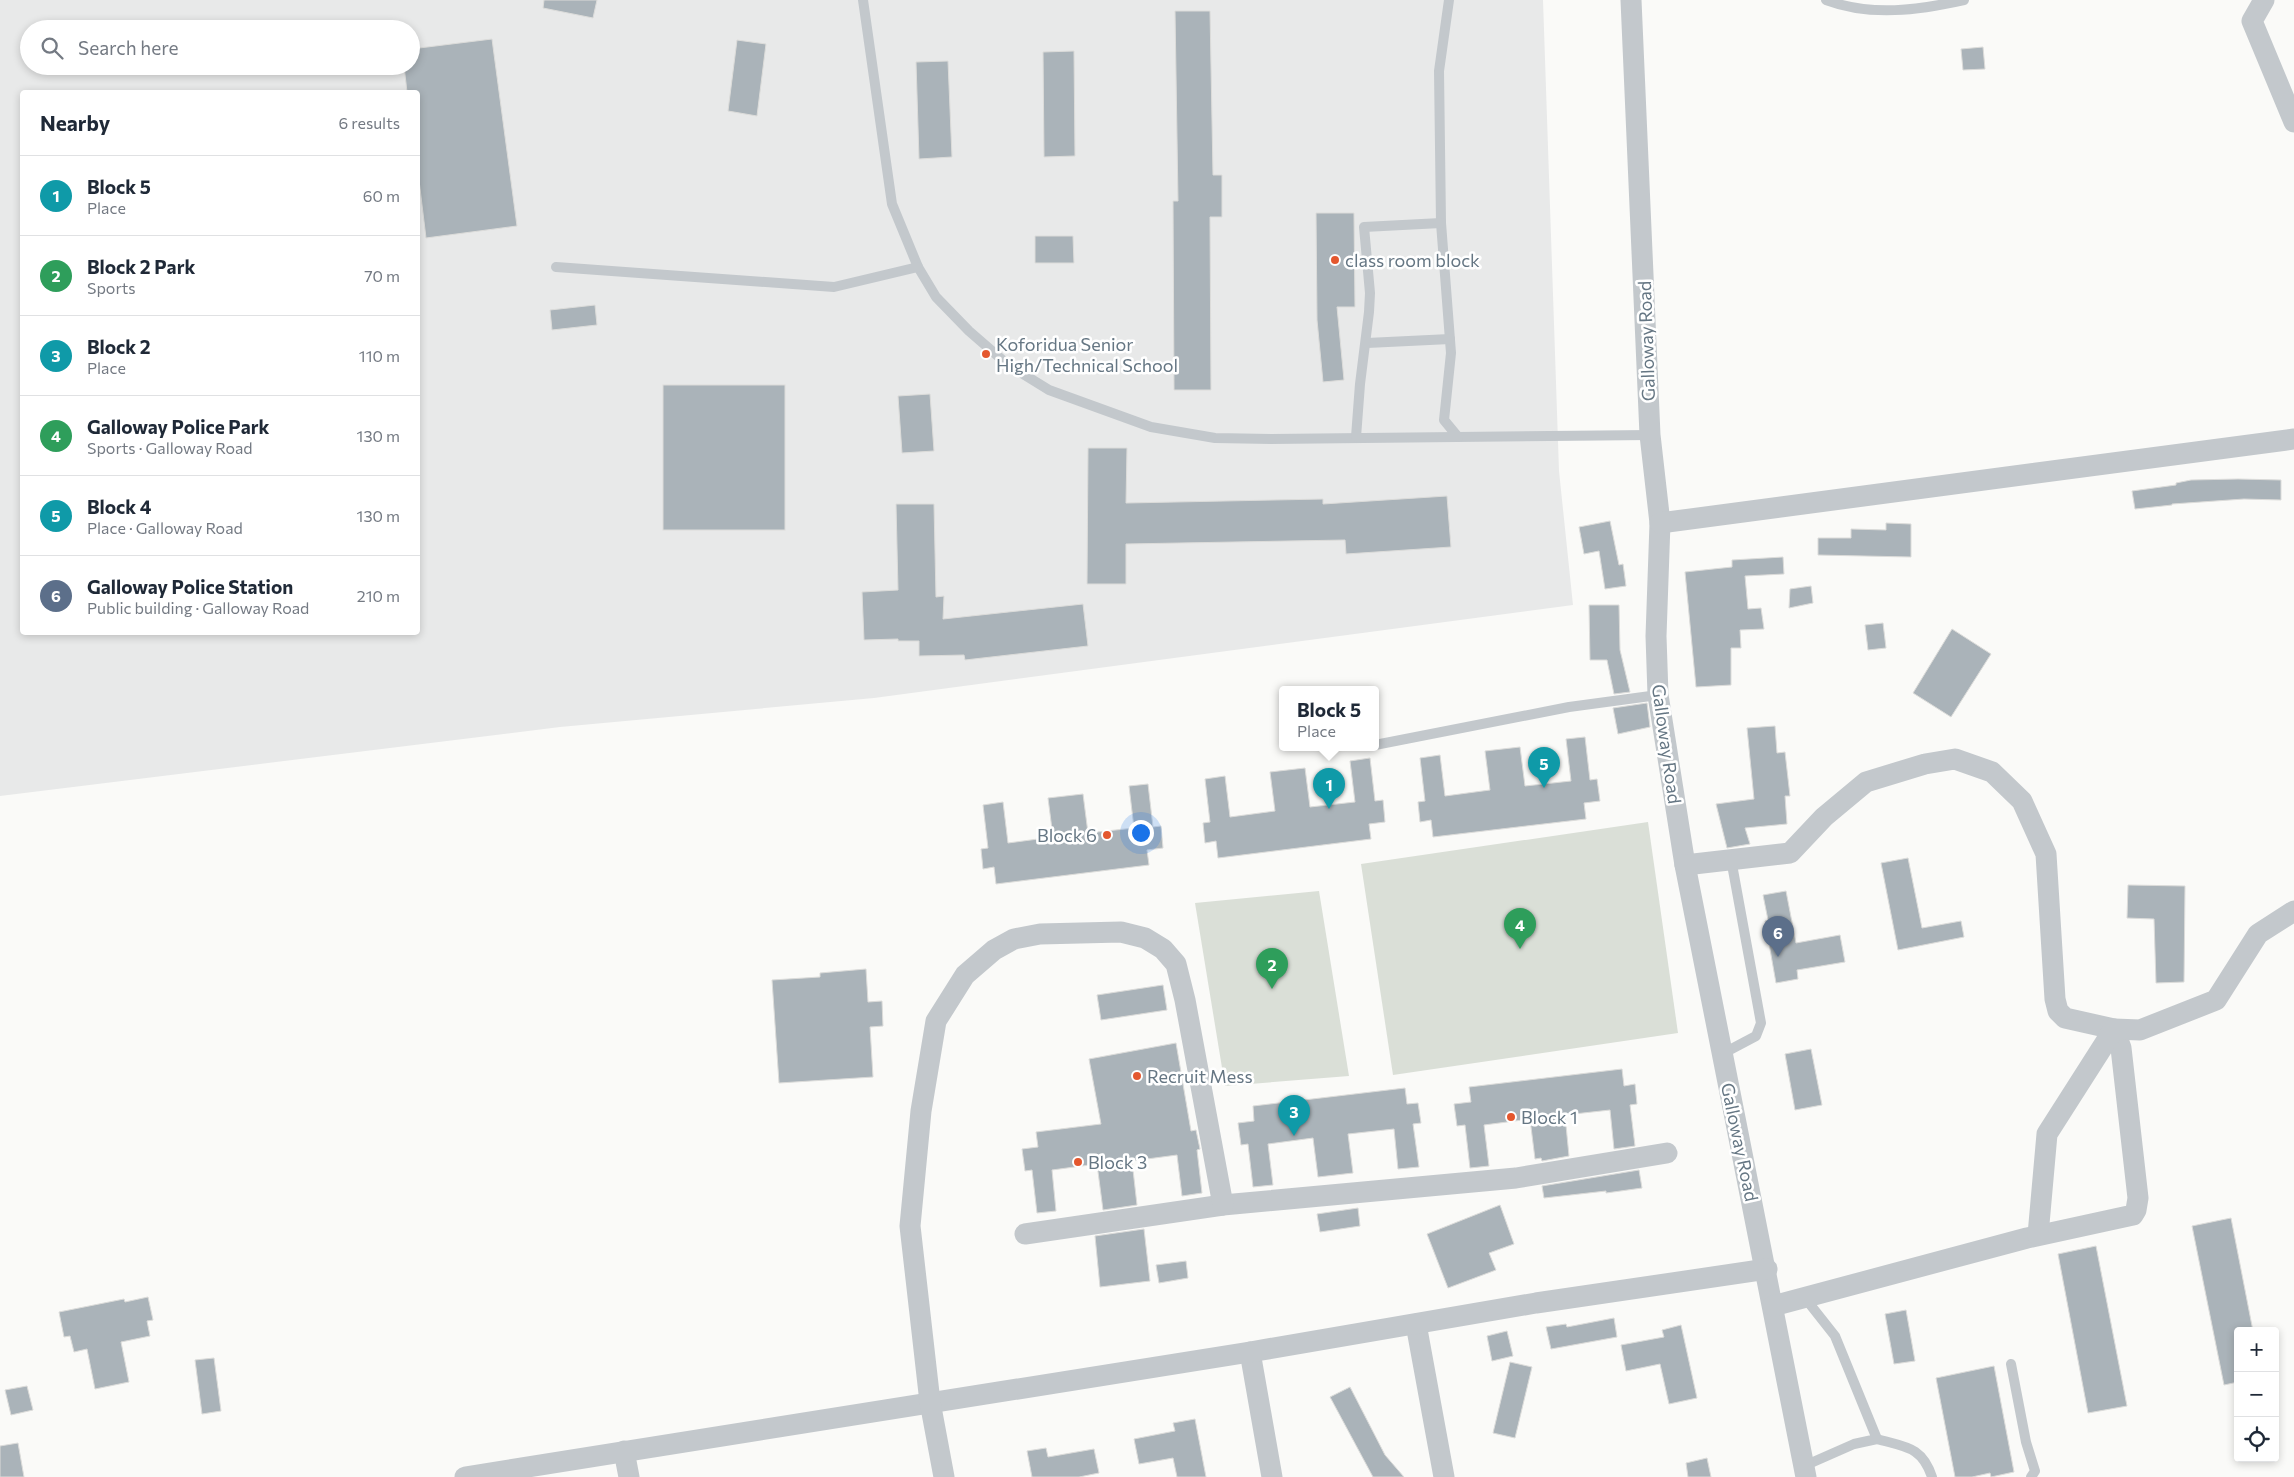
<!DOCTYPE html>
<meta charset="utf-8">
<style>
body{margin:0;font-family:Commissioner,sans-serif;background:#f6f6f7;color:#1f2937}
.controls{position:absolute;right:15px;bottom:15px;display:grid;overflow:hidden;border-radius:5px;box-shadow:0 2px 8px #0003}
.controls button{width:45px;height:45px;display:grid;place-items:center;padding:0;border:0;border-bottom:1px solid #e0e1e3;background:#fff;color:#1f2937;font:25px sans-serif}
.you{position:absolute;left:1140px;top:832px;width:18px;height:18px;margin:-12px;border:4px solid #fff;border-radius:50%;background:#1a73e8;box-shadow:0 0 0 8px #1a73e833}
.badge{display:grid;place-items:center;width:32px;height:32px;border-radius:50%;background:#e4572e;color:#fff;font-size:16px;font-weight:700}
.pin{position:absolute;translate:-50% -41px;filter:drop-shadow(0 1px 2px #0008)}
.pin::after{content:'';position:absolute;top:26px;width:18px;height:15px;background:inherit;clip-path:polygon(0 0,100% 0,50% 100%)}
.popup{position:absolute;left:1279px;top:686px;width:100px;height:65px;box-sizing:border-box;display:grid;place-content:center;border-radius:5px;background:#fff;filter:drop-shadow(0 1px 4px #0005);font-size:16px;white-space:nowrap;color:#747a83}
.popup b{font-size:19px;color:#1f2937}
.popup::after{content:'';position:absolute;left:50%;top:100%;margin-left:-10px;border:10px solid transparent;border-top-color:#fff}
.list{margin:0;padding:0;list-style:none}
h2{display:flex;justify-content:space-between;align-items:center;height:65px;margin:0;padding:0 20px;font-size:21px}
h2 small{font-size:16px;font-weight:400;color:#747a83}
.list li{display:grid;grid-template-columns:32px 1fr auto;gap:15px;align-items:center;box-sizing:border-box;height:80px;padding:0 20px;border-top:1px solid #e0e1e3}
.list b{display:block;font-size:19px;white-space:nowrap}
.list p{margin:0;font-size:16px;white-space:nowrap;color:#747a83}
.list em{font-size:16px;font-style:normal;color:#747a83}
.icon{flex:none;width:28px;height:28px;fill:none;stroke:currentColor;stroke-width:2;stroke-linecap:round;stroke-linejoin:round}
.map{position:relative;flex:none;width:2294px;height:1477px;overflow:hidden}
.search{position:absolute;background:#fff;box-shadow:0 2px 8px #0003;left:20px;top:20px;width:400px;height:55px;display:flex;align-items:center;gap:12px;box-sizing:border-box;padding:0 18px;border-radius:28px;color:#747a83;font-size:19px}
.panel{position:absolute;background:#fff;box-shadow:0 2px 8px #0003;left:20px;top:90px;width:400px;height:545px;border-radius:5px}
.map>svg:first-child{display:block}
</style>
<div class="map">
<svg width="2294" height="1477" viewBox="0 0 2294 1477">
<rect width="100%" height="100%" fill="#fafaf8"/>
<path fill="#e8e9e9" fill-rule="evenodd" d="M 0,0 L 1543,0 L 1559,471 L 1573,605 L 874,698 L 560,727 L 0,796 ZM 29,29 L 411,29 L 411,66 L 29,66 ZM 22,92 L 418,92 L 418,632 L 22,632 Z"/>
<g fill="#dadfd7">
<path d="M 1648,822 L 1678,1033 L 1393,1075 L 1361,864 Z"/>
<path d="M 1319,891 L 1349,1076 L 1225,1086 L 1195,903 Z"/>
</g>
<g fill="#aab3b9" stroke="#dcdcda">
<path d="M 544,0 L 597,0 L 593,18 L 543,8 Z"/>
<path d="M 1175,11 L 1210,11 L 1213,175 L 1222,175 L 1222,217 L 1210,217 L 1211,390 L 1174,390 L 1173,201 L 1178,201 Z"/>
<path d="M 492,39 L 517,226 L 426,238 L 418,172 L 418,92 L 407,92 L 404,66 L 411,66 L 411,49 Z"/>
<path d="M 737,40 L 766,44 L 757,116 L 728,111 Z"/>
<path d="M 1983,47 L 1985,69 L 1963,70 L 1961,49 Z"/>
<path d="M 1074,51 L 1075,156 L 1044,157 L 1043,52 Z"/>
<path d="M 948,61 L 952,157 L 919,159 L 916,62 Z"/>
<path d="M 1316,213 L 1354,213 L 1355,307 L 1337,307 L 1344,380 L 1323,382 L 1317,320 Z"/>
<path d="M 1035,236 L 1073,236 L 1074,263 L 1035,263 Z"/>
<path d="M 595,305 L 597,325 L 552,330 L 550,310 Z"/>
<rect x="663" y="385" width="122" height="145"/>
<path d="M 930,394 L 934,451 L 902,453 L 898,396 Z"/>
<path d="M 1088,448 L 1127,448 L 1126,503 L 1323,499 L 1323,504 L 1447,496 L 1451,547 L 1346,554 L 1345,540 L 1126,544 L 1126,584 L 1087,584 Z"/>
<path d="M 2238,479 L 2281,480 L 2281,500 L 2244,499 L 2172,504 L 2172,505 L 2135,509 L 2132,491 L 2176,485 L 2176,483 L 2191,480 Z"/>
<path d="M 896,504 L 934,504 L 936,597 L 944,596 L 943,619 L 1083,604 L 1088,646 L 965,660 L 964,655 L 919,656 L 919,641 L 898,641 L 898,639 L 864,640 L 862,592 L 898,590 Z"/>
<path d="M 1610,521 L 1619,565 L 1623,564 L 1626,586 L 1605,589 L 1599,551 L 1584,554 L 1579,527 Z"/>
<path d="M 1886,523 L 1911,524 L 1911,557 L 1818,555 L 1818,538 L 1851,538 L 1851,529 L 1886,530 Z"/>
<path d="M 1783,557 L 1784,574 L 1745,576 L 1748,609 L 1761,608 L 1764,629 L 1740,630 L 1741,648 L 1731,648 L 1731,685 L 1696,687 L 1685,572 L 1732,567 L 1732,560 Z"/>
<path d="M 1811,586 L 1813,603 L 1789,608 L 1790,589 Z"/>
<path d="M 1589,605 L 1619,605 L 1620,650 L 1630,692 L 1614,694 L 1607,660 L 1590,660 Z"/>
<path d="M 1883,623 L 1886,648 L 1868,650 L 1865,625 Z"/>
<path d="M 1952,629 L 1991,654 L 1951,717 L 1913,693 Z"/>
<path d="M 1647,703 L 1650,727 L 1618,734 L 1613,708 Z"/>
<path d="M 1775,726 L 1777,753 L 1785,752 L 1790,796 L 1785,796 L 1787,824 L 1745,828 L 1750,844 L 1727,848 L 1716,804 L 1754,799 L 1747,728 Z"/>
<path d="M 1585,737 L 1590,780 L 1597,779 L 1600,801 L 1584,803 L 1586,819 L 1433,837 L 1431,820 L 1420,822 L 1418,802 L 1425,801 L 1420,758 L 1440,755 L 1445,796 L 1490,790 L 1485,751 L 1520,747 L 1525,786 L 1571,781 L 1566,739 Z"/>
<path d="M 1370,758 L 1375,801 L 1383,800 L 1385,822 L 1369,824 L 1371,839 L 1218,858 L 1216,841 L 1205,843 L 1203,823 L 1210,822 L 1205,779 L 1225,776 L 1230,817 L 1275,811 L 1270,772 L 1305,768 L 1310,807 L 1355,802 L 1350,761 Z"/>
<path d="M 1148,784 L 1153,827 L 1161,826 L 1163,848 L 1147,850 L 1149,865 L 996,884 L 994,867 L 983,869 L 981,849 L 988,848 L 983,805 L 1003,802 L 1008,843 L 1053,837 L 1048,798 L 1083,794 L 1088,833 L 1134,828 L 1129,786 Z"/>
<path d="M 1908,858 L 1922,928 L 1961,921 L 1964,937 L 1898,950 L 1881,863 Z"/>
<path d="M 2128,885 L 2185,886 L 2184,982 L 2156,983 L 2154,919 L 2127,918 Z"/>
<path d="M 1786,891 L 1796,943 L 1840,935 L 1845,962 L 1797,970 L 1798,979 L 1776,983 L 1765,921 L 1768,920 L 1763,895 Z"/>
<path d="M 866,969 L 868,1002 L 882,1001 L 883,1026 L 870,1027 L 873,1077 L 779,1083 L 772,980 L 820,977 L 820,973 Z"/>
<path d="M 1163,985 L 1167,1010 L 1101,1020 L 1097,995 Z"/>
<path d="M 1176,1043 L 1191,1131 L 1196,1130 L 1200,1149 L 1197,1150 L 1202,1193 L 1182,1196 L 1177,1155 L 1132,1161 L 1137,1205 L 1103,1210 L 1097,1164 L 1052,1170 L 1056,1211 L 1037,1213 L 1032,1170 L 1025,1171 L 1022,1149 L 1038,1147 L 1036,1132 L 1101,1124 L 1089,1059 Z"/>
<path d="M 1811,1049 L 1822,1105 L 1795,1110 L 1785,1054 Z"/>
<path d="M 1622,1069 L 1624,1086 L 1635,1084 L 1637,1104 L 1630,1105 L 1635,1146 L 1614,1149 L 1610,1110 L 1565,1115 L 1569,1156 L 1542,1161 L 1541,1158 L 1535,1159 L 1530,1119 L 1484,1125 L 1489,1166 L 1470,1168 L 1465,1125 L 1457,1126 L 1454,1104 L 1471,1102 L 1469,1087 Z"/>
<path d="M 1405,1088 L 1407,1104 L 1418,1103 L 1421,1123 L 1413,1124 L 1419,1167 L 1398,1169 L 1394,1129 L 1348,1134 L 1353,1173 L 1318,1177 L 1313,1138 L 1268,1144 L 1273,1185 L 1253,1187 L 1248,1144 L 1241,1145 L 1238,1123 L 1254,1121 L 1253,1106 Z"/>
<path d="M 1639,1170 L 1642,1188 L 1606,1193 L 1606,1191 L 1544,1198 L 1542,1186 Z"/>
<path d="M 1500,1205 L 1514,1244 L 1489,1253 L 1496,1270 L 1448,1288 L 1427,1234 Z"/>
<path d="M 1358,1208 L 1360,1226 L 1320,1232 L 1317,1214 Z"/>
<path d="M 2231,1218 L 2253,1331 L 2238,1331 L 2238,1382 L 2224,1385 L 2192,1226 Z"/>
<path d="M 1144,1229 L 1150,1281 L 1100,1287 L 1095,1236 Z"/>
<path d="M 2096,1246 L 2127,1406 L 2088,1413 L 2058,1254 Z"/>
<path d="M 1186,1261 L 1188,1278 L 1159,1283 L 1156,1265 Z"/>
<path d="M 148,1297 L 153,1320 L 147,1321 L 150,1336 L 121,1342 L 129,1382 L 95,1389 L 87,1349 L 74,1352 L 70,1336 L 64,1337 L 59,1312 L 124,1299 L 125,1302 Z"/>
<path d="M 1906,1310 L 1915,1361 L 1894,1364 L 1885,1314 Z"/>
<path d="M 1614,1318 L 1617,1337 L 1551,1349 L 1546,1327 L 1566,1324 L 1567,1327 Z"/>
<path d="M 1681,1325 L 1697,1398 L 1669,1404 L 1660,1364 L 1626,1371 L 1621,1345 L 1664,1337 L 1662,1330 Z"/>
<path d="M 1507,1331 L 1513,1356 L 1492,1361 L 1487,1336 Z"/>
<path d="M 214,1358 L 221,1411 L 202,1414 L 195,1360 Z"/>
<path d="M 1510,1362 L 1532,1367 L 1515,1438 L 1493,1433 Z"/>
<path d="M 1994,1366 L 2014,1472 L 1991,1477 L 1990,1473 L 1972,1477 L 1955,1477 L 1936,1378 Z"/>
<path d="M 27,1386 L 33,1410 L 11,1415 L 5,1390 Z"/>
<path d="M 1350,1387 L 1385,1455 L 1404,1477 L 1373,1477 L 1330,1397 Z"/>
<path d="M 1195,1419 L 1206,1477 L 1177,1477 L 1173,1458 L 1139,1464 L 1134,1439 L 1175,1431 L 1173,1423 Z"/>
<path d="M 18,1443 L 24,1477 L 0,1477 L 0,1446 Z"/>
<path d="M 1046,1448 L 1048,1457 L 1094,1449 L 1099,1473 L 1079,1477 L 1032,1477 L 1027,1451 Z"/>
<path d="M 1707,1458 L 1711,1477 L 1688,1477 L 1686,1463 Z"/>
</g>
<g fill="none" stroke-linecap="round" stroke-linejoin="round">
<g stroke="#c3c8cc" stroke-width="10">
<path d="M 863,0 L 892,204 L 918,267 L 936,297 L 969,331 L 1007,364 L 1049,390 L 1151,427 L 1215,438 L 1271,439 L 1650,435"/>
<path d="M 1449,0 L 1439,71 L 1441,223 L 1451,353 L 1444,420 L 1458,437"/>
<path d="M 1826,0 C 1871,17 1919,10 1964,0"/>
<path d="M 556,267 L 834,287 L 918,267"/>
<path d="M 1367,343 L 1450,339"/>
<path d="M 1356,437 L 1360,384 L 1369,312 L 1370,293 L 1364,227 L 1441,223"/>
<path d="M 1375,745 L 1569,707 L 1658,695"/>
<path d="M 1722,1054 L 1756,1036 L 1761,1023 L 1731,859"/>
<path d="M 2011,1364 L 2026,1442 L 2035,1471 L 2031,1477"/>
<path d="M 1877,1439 C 1905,1447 1922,1446 1932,1477"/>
<path d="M 1804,1466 L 1854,1444 L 1877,1439 L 1835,1336 L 1805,1298"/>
</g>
<g stroke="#c3c8cc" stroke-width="21">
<path d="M 1631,0 L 1650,435 L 1660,523 L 1656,636 L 1658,695 L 1685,865 L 1806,1477"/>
<path d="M 2264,0 L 2252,21 L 2294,122"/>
<path d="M 1660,523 L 2294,439"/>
<path d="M 1685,865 L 1790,853 L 1824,817 L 1866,782 L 1925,764 L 1955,759 L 1992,772 L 2022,801 L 2046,854 L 2055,999 L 2058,1011 L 2065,1018 L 2114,1029 L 2121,1048 L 2138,1198 L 2136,1210 L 2133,1215 L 2027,1238 L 1773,1306"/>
<path d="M 1025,1234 L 1223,1205 L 1516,1178 L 1667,1153"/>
<path d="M 2038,1235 L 2047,1134 L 2114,1029 L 2140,1030 L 2216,1000 L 2258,934 L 2294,911"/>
<path d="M 1416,1324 L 1444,1477"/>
<path d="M 1250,1352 L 1272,1477"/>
<path d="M 624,1451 L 629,1477"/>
<path d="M 465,1477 L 1250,1352 L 1536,1303 L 1767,1269"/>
<path d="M 944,1477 L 930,1402 L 910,1226 L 921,1111 L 936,1021 L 965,975 L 994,950 L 1014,939 L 1040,934 L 1121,932 L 1145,938 L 1163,949 L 1176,964 L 1185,1000 L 1223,1205"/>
</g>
</g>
<g fill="#e4572e" stroke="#fff" stroke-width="2">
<circle cx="1335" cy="260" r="5"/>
<circle cx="986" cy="354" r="5"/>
<circle cx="1107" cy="835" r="5"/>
<circle cx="1137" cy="1076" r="5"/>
<circle cx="1511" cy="1117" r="5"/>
<circle cx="1078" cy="1162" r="5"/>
</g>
<g text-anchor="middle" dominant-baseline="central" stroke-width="5" stroke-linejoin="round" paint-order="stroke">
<g font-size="18" fill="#657683" stroke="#fff" text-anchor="start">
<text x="1345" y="260">class room block</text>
<text x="996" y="344">Koforidua Senior<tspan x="996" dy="21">High/Technical School</tspan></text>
<text x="1097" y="835" text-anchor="end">Block 6</text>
<text x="1147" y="1076">Recruit Mess</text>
<text x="1521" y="1117">Block 1</text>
<text x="1088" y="1162">Block 3</text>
</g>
<g font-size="18" fill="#657683" stroke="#fff">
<text transform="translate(1646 341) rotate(-92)">Galloway Road</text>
<text transform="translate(1667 744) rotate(82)">Galloway Road</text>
<text transform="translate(1740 1142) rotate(78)">Galloway Road</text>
</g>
</g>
</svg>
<div class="controls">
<button>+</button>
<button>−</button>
<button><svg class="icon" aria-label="locate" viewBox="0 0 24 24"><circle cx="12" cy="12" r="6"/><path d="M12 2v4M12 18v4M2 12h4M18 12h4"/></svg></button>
</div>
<div class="you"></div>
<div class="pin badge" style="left:1329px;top:809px;background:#0f9aa8">1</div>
<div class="popup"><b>Block 5</b>Place</div>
<div class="pin badge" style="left:1272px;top:989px;background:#2e9e5b">2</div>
<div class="pin badge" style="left:1294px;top:1136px;background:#0f9aa8">3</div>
<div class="pin badge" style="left:1520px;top:949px;background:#2e9e5b">4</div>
<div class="pin badge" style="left:1544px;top:788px;background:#0f9aa8">5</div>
<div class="pin badge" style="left:1778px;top:957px;background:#5c6f8a">6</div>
<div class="search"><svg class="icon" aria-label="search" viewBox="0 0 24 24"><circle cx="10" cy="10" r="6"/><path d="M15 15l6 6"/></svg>Search here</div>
<section class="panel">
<h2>Nearby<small>6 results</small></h2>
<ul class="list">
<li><span class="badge" style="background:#0f9aa8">1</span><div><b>Block 5</b><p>Place</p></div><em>60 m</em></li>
<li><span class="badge" style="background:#2e9e5b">2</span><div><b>Block 2 Park</b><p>Sports</p></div><em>70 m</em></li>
<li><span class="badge" style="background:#0f9aa8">3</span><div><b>Block 2</b><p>Place</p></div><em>110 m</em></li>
<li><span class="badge" style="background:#2e9e5b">4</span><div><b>Galloway Police Park</b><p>Sports · Galloway Road</p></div><em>130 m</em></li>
<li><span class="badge" style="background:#0f9aa8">5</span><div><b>Block 4</b><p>Place · Galloway Road</p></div><em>130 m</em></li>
<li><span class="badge" style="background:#5c6f8a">6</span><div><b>Galloway Police Station</b><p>Public building · Galloway Road</p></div><em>210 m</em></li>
</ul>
</section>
</div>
